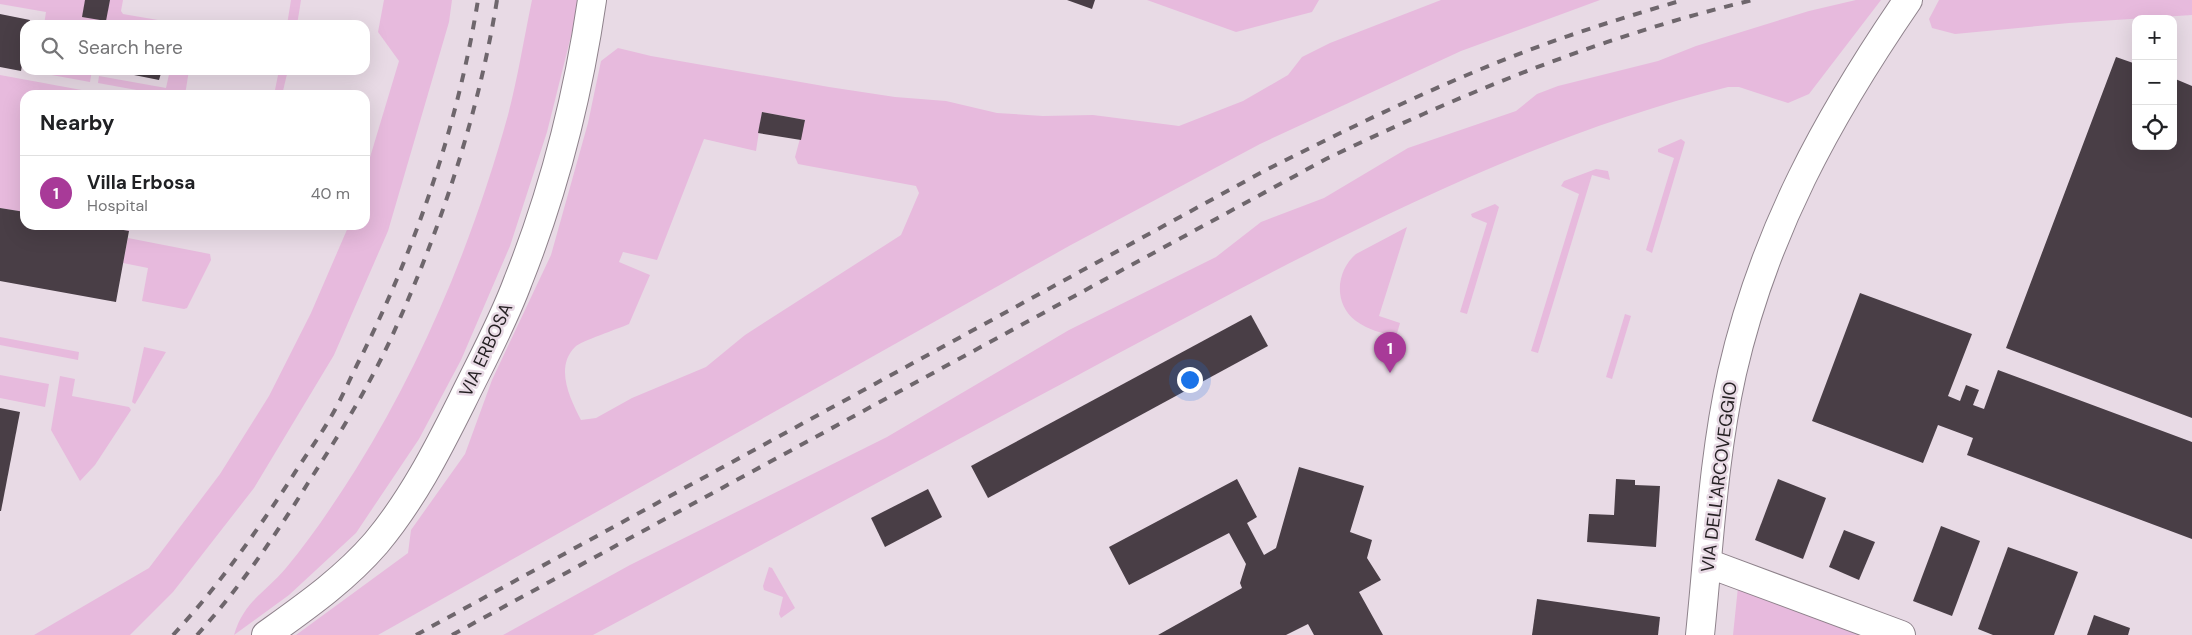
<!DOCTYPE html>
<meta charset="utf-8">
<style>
body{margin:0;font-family:"DM Sans",sans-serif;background:#f2f2f2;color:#202124}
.controls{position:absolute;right:15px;top:15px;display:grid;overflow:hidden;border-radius:10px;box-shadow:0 5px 20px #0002}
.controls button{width:45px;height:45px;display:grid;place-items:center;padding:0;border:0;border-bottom:1px solid #e0e0e0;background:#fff;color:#202124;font:25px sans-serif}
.you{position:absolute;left:1189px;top:379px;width:18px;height:18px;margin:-12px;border:4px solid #fff;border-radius:50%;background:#1a73e8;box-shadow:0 0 0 8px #1a73e833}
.badge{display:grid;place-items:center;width:32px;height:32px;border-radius:50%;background:#a83a98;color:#fff;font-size:16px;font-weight:700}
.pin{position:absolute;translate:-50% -41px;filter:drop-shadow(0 1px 2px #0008)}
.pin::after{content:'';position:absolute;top:26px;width:18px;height:15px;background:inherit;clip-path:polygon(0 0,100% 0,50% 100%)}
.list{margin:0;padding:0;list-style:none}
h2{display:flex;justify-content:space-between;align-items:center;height:65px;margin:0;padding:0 20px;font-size:21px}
h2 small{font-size:16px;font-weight:400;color:#757577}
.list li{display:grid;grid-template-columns:32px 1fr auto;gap:15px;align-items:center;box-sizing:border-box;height:75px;padding:0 20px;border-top:1px solid #e0e0e0}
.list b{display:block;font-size:19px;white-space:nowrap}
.list p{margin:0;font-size:16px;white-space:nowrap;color:#757577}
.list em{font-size:16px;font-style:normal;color:#757577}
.icon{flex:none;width:28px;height:28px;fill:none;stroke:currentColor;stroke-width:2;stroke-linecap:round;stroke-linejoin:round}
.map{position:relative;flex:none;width:2192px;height:635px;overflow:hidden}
.search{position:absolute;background:#fff;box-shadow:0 5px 20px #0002;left:20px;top:20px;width:350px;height:55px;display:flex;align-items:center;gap:12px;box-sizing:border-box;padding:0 18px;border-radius:15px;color:#757577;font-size:19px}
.panel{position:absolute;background:#fff;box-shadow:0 5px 20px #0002;left:20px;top:90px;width:350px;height:140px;border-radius:15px}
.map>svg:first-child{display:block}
</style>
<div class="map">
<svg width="2192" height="635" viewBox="0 0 2192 635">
<rect width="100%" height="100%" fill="#e8dae5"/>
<g fill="#e7badd" fill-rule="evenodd">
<path d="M 0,0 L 123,0 L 121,11 L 123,14 L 187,25 L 44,25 L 46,12 L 0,4 Z"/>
<path d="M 291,0 L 301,0 L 297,25 L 287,25 Z"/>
<path d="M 384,0 L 452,0 L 449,22 L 388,231 L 334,355 L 254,488 L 173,592 L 130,635 L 34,635 L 149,568 L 220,474 L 269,396 L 311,313 L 349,225 L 365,225 L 365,174 L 399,61 L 378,32 Z"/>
<path d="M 532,0 L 580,0 L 547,132 L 510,246 L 461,360 L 419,439 L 356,533 L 289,595 L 234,635 C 244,601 265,593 286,568 C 312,537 335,502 356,469 C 424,360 474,238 508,115 C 518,77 524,38 532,0 Z"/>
<path d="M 1147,0 L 1319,0 L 1312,12 L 1236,32 Z"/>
<path d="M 1441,0 L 1600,0 L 1461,51 L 1260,144 L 1069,246 L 378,635 L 296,635 L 408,553 L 411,530 L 465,454 L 492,380 L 551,255 L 588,123 L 601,61 L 618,48 L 651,56 L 829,87 L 895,97 L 946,101 L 997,113 L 1043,116 L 1093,115 L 1179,126 L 1243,101 L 1288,75 L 1302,57 L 1330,43 ZM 762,112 L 805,120 L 795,157 L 798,164 L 916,186 L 919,193 L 901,235 L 745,335 L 706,367 L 632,398 L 596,418 L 581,420 C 571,400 554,368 575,347 C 581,341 618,329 629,324 L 650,275 L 619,262 L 623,252 L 657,260 L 704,139 L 756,151 Z"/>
<path d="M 1856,0 L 1881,0 L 1809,94 L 1788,103 L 1739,87 L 1728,87 C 1512,141 1315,249 1119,353 C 944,447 769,541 593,635 L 503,635 L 630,565 L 887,437 L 1069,330 L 1216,257 L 1261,222 L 1324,198 L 1408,148 L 1516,111 L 1537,94 L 1558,86 L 1658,61 L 1696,46 L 1809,11 Z"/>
<path d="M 1939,0 L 2192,0 L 2192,15 L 2069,23 L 1955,34 L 1932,28 L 1929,19 Z"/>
<path d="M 36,70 L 92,70 L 90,82 L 35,72 Z"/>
<path d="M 170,70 L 189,70 L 185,95 L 164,95 L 98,83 L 99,76 L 166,88 Z"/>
<path d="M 279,70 L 288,70 L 282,95 L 274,95 Z"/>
<path d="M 0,75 L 87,91 L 87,95 L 25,95 L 25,212 L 0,208 Z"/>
<path d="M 1681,139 L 1685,142 L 1652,253 L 1646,250 L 1674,158 L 1658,152 L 1658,149 Z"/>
<path d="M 1596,169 L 1608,171 L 1610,180 L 1592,175 L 1538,353 L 1531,351 L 1579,194 L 1561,186 L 1564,181 Z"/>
<path d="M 1495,204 L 1499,207 L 1467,314 L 1460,312 L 1487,223 L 1472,217 L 1471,214 Z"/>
<path d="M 96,225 L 130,225 L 129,231 Z"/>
<path d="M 1407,227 L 1379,316 L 1400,323 L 1396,337 C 1383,333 1368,330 1356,321 C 1333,304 1336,271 1356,254 Z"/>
<path d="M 128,238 L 210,254 L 211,260 L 187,308 L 184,309 L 142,301 L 148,268 L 123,263 Z"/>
<path d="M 1625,314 L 1631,316 L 1612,379 L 1606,377 Z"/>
<path d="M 0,337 L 79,352 L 78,360 L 0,345 Z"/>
<path d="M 144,347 L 166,352 L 135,404 L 132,402 Z"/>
<path d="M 0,375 L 49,384 L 45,407 L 0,398 Z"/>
<path d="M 60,376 L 75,379 L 72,396 L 129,407 L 131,410 L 95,465 L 80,481 L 51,430 Z"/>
<path d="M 769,567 L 772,568 L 795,608 L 781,618 L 779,614 L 783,597 L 764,590 L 763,586 Z"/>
<path d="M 1738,587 L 1875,635 L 1733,635 Z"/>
</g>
<g fill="#493e46">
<path d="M 85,0 L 110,0 L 106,21 L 82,17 Z"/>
<path d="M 1067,0 L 1095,0 L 1092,9 Z"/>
<path d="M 0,14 L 30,20 L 29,25 L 25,25 L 25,49 L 21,71 L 0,67 Z"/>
<path d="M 2116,57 L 2136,64 L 2136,146 L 2173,146 L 2173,78 L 2192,86 L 2192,418 L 2006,348 Z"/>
<path d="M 109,70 L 162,70 L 159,80 Z"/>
<path d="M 762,112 L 805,120 L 801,140 L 758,133 Z"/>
<path d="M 0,208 L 25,212 L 25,225 L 96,225 L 129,231 L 116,302 L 0,281 Z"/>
<path d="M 1860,293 L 1972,334 L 1948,396 L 1960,401 L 1966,385 L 1979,390 L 1973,405 L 1984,409 L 1998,370 L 2192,442 L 2192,539 L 1967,455 L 1973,438 L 1938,425 L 1923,463 L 1812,421 Z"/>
<path d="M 1251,315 L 1268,346 L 988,498 L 971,466 Z"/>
<path d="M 0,408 L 20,412 L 1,511 L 0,511 Z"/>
<path d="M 1299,467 L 1364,486 L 1350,532 L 1372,540 L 1367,558 L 1381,580 L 1359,592 L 1383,635 L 1314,635 L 1308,624 L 1286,635 L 1158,635 L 1242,588 L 1240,583 L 1246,564 L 1229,533 L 1129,585 L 1109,547 L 1237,479 L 1257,517 L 1247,523 L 1264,555 L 1276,548 Z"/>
<path d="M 1616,479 L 1635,480 L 1635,485 L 1660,486 L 1656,547 L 1587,542 L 1589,514 L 1614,515 Z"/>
<path d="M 1778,479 L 1826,498 L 1803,559 L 1755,540 Z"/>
<path d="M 928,489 L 942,517 L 885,547 L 871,518 Z"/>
<path d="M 1941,526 L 1980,541 L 1952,616 L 1913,601 Z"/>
<path d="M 1844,530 L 1875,542 L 1859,580 L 1829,567 Z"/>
<path d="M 2008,547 L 2078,572 L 2054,635 L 1993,635 L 1978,629 Z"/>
<path d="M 1537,599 L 1660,617 L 1658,635 L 1532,635 Z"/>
<path d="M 2094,615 L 2130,628 L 2128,635 L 2087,635 Z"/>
</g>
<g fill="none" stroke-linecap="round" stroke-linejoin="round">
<g stroke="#8e828b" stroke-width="30">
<g id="minor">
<path d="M 1707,563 L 1901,635"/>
<path d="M 266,635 C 305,607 344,580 376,543 C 412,500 437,451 462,401 C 481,362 503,322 518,281 C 554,191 578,96 592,0"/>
</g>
</g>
<g stroke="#8e828b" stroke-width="30">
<path id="tertiary" d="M 1700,635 C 1709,548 1713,458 1732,373 C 1764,233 1827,118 1908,0"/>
</g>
<use href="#minor" stroke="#fff" stroke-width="28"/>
<use href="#tertiary" stroke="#fff" stroke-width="28"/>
<g stroke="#6e666c" stroke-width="4" stroke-dasharray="9 9" stroke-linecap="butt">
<path d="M 173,635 C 217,588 254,535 289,482 C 303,459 319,438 332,415 C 343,396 351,376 361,357 C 417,245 458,124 478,0"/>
<path d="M 197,635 C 239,589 275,536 308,483 C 341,432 373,380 397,325 C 443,222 479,111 497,0"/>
<path d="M 416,635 L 1264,171 C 1349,128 1435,86 1524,52 C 1576,32 1629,16 1683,0"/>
<path d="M 452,635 L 1326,159 C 1463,93 1605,35 1753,0"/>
</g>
</g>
<g text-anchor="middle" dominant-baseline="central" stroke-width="5" stroke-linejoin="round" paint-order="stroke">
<g font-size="18" fill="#252023" stroke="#e8dae5">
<text transform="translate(486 350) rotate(-65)">VIA ERBOSA</text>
<text transform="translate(1719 477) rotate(-83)">VIA DELL'ARCOVEGGIO</text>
</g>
</g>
</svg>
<div class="controls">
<button>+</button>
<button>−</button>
<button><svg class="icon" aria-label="locate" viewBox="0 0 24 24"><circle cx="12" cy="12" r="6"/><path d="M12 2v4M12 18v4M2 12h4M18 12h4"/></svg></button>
</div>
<div class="you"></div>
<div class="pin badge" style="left:1390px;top:373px">1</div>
<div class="search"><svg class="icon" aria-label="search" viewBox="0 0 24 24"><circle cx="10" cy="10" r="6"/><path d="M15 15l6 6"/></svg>Search here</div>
<section class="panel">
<h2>Nearby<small></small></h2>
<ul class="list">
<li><span class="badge">1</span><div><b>Villa Erbosa</b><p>Hospital</p></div><em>40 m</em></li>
</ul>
</section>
</div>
